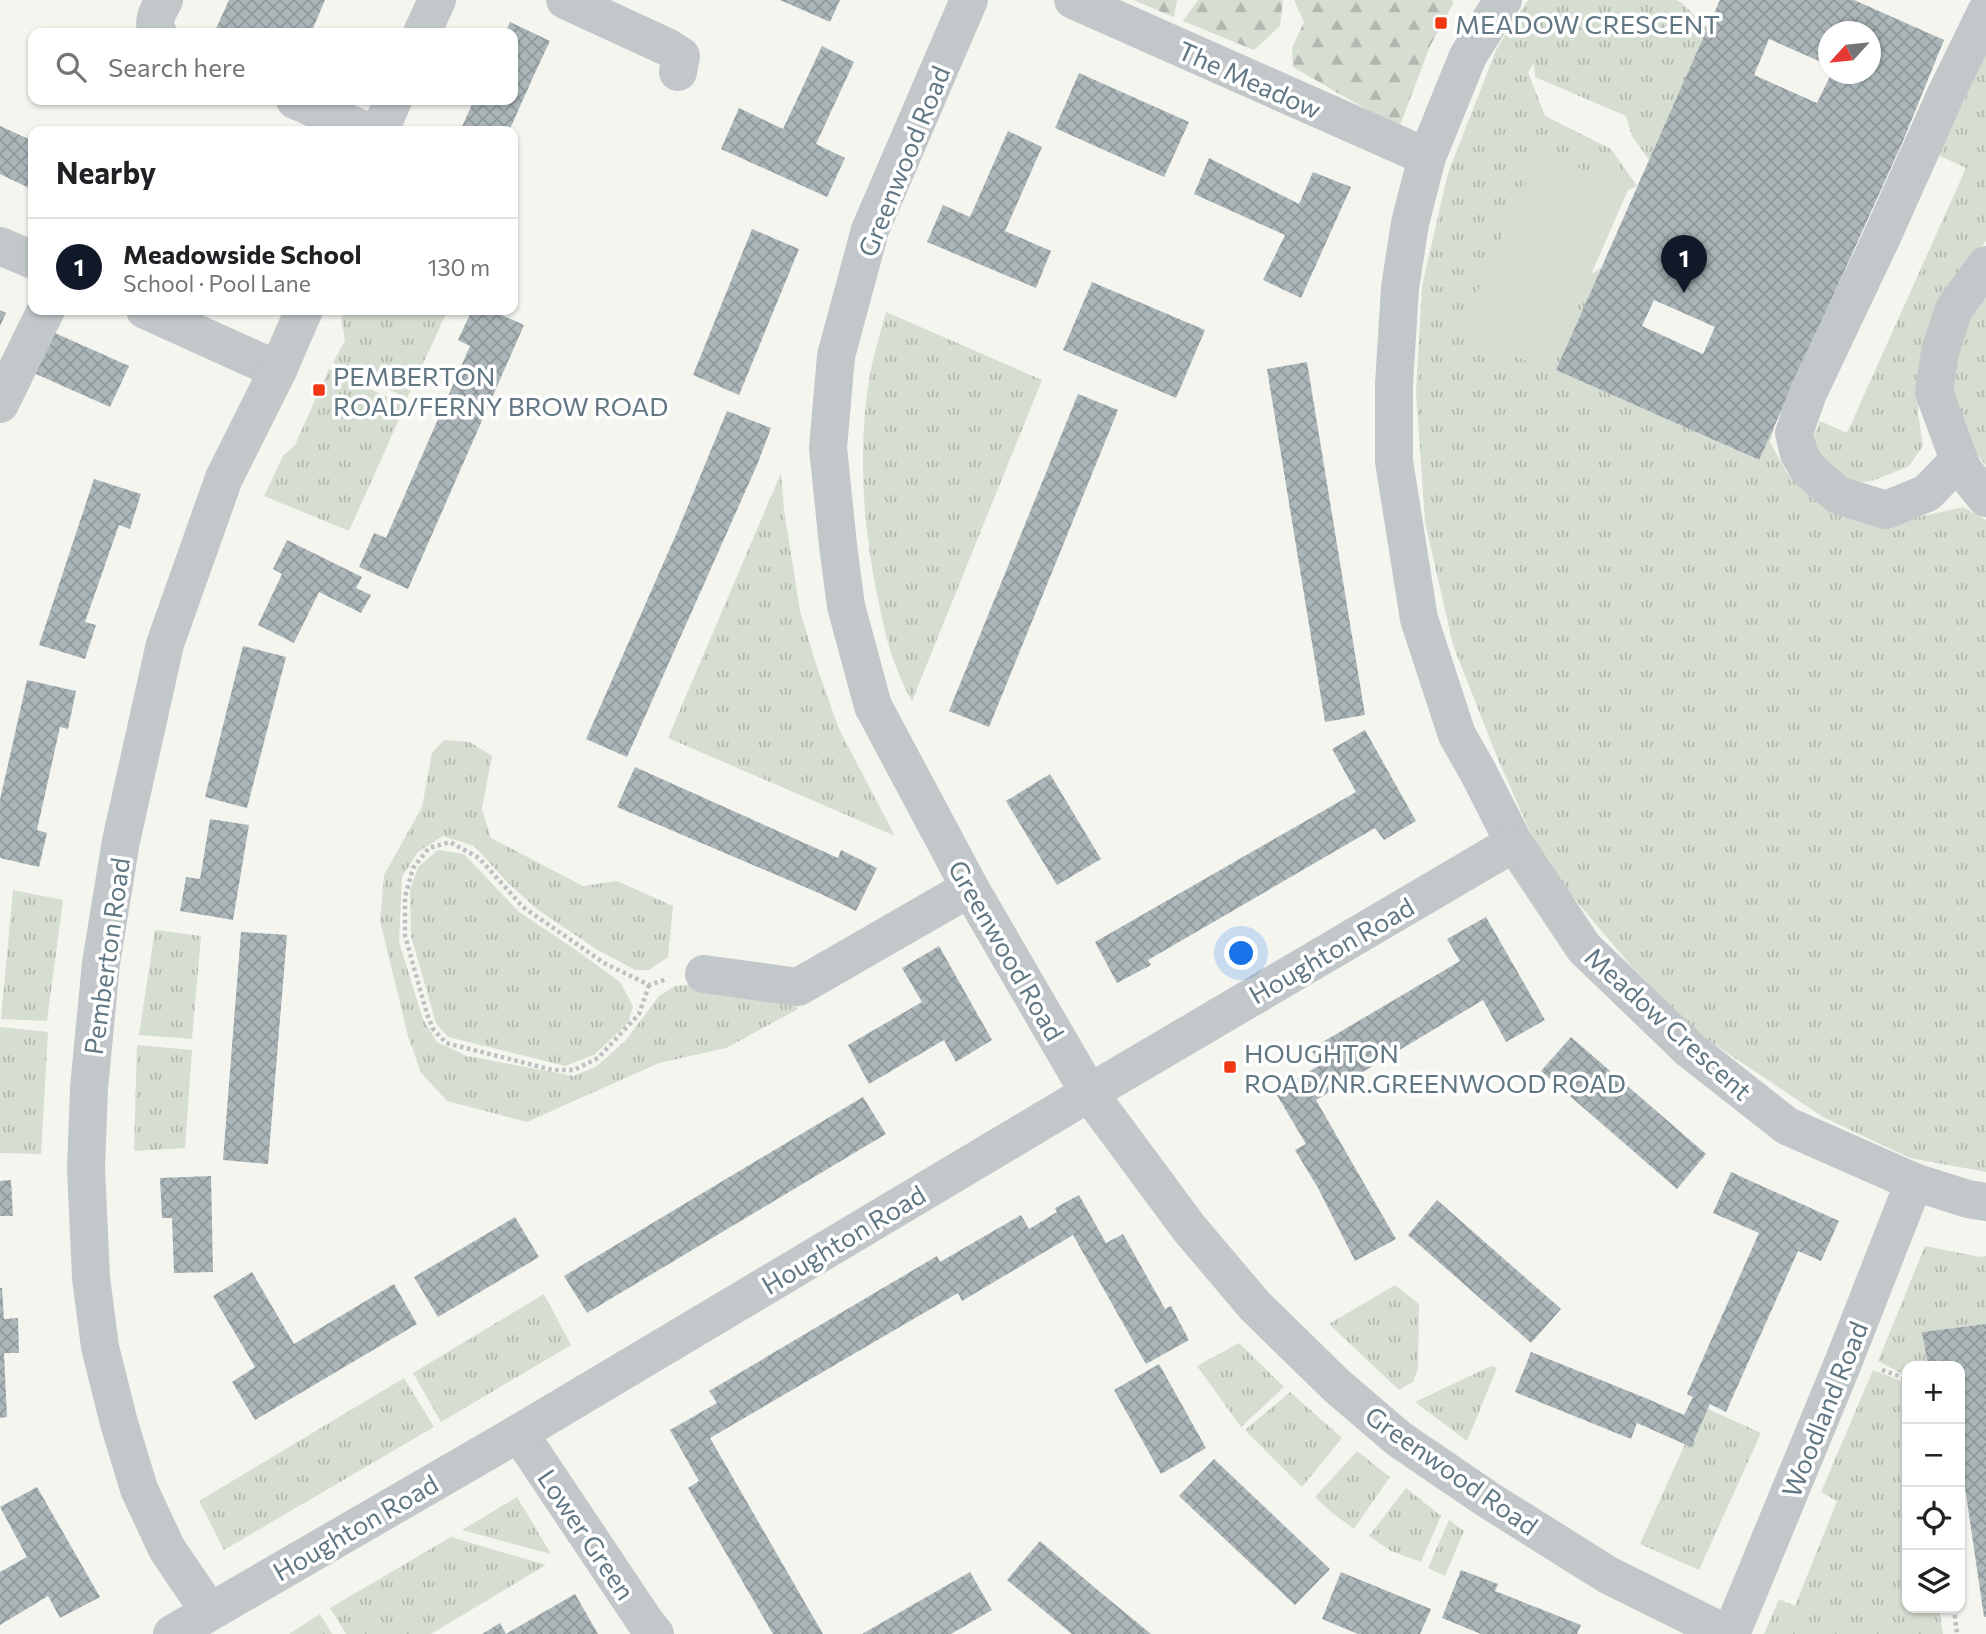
<!DOCTYPE html>
<meta charset="utf-8">
<style>
body{margin:0;font-family:Commissioner,sans-serif;background:#f2f2f2;color:#202124}
.controls{position:absolute;right:21px;bottom:21px;display:grid;overflow:hidden;border-radius:14px;box-shadow:0 2px 5px #0004}
.controls button{width:63px;height:63px;display:grid;place-items:center;padding:0;border:0;border-bottom:2px solid #e0e0e0;background:#fff;color:#202124;font:35px sans-serif}
.compass{position:absolute;left:1818px;top:21px;width:63px;height:63px;border-radius:50%;background:#fff;box-shadow:0 2px 5px #0004;rotate:243deg}
.you{position:absolute;left:1242px;top:954px;width:24px;height:24px;margin:-18px;border:5px solid #fff;border-radius:50%;background:#1a73e8;box-shadow:0 0 0 10px #1a73e833}
.badge{display:grid;place-items:center;width:46px;height:46px;border-radius:50%;background:#111827;color:#fff;font-size:23px;font-weight:700}
.pin{position:absolute;translate:-50% -58px;filter:drop-shadow(0 2px 4px #0008)}
.pin::after{content:'';position:absolute;top:37px;width:24px;height:21px;background:inherit;clip-path:polygon(0 0,100% 0,50% 100%)}
.list{margin:0;padding:0;list-style:none}
h2{display:flex;justify-content:space-between;align-items:center;height:91px;margin:0;padding:0 28px;font-size:30px}
h2 small{font-size:23px;font-weight:400;color:#757577}
.list li{display:grid;grid-template-columns:46px 1fr auto;gap:21px;align-items:center;box-sizing:border-box;height:98px;padding:0 28px;border-top:2px solid #e0e0e0}
.list b{display:block;font-size:26px;white-space:nowrap}
.list p{margin:0;font-size:23px;white-space:nowrap;color:#757577}
.list em{font-size:23px;font-style:normal;color:#757577}
.icon{flex:none;width:38px;height:38px;fill:none;stroke:currentColor;stroke-width:2;stroke-linecap:round;stroke-linejoin:round}
.map{position:relative;flex:none;width:1986px;height:1634px;overflow:hidden}
.search{position:absolute;background:#fff;box-shadow:0 2px 5px #0004;left:28px;top:28px;width:490px;height:77px;display:flex;align-items:center;gap:18px;box-sizing:border-box;padding:0 24px;border-radius:14px;color:#757577;font-size:26px}
.panel{position:absolute;background:#fff;box-shadow:0 2px 5px #0004;left:28px;top:126px;width:490px;height:189px;border-radius:14px}
.map>svg:first-child{display:block}
</style>
<div class="map">
<svg width="1986" height="1634" viewBox="0 0 1986 1634">
<defs>
<pattern id="grass-tufts" width="24" height="20" patternUnits="userSpaceOnUse" patternTransform="scale(1.75)"><rect width="24" height="20" fill="#d6ddd1"/><path d="M3 7l-1-3M5 7V3M7 7l1-3M15 17l-1-3M17 17v-4M19 17l1-3" fill="none" stroke="#b1b8af"/></pattern>
<pattern id="forest-firs" width="22" height="20" patternUnits="userSpaceOnUse" patternTransform="scale(1.75)"><rect width="22" height="20" fill="#d6ddd1"/><path d="M5 1l3.5 6h-7zM16 11l3.5 6h-7z" fill="#b1b8af"/></pattern>
<pattern id="building-cross-hatch" width="8" height="8" patternUnits="userSpaceOnUse" patternTransform="scale(1.75)"><rect width="8" height="8" fill="#acb6b9"/><path d="M0 0l8 8M0 8l8-8" fill="none" stroke="#8f999c"/></pattern>
</defs>
<rect width="100%" height="100%" fill="#f5f5f0"/>
<g fill="url(#grass-tufts)">
<path d="M 1528,0 L 1676,0 L 1682,3 L 1708,29 L 1649,160 L 1632,136 L 1626,116 L 1535,77 L 1534,63 L 1528,72 L 1545,116 L 1611,149 L 1637,186 L 1628,190 L 1540,151 L 1548,370 L 1591,274 L 1601,268 L 1556,370 L 1758,460 L 1775,425 L 1770,442 L 1787,473 L 1834,507 L 1896,522 L 1963,507 L 1986,520 L 1986,1172 L 1910,1158 L 1823,1117 L 1702,1036 L 1632,967 L 1544,863 L 1497,757 L 1453,645 L 1425,522 L 1416,392 L 1422,286 L 1448,173 L 1497,48 Z"/>
<path d="M 1986,55 L 1986,241 L 1957,277 L 1920,377 L 1918,413 L 1923,446 L 1909,466 L 1875,480 L 1852,484 L 1815,457 L 1815,433 L 1820,421 L 1847,433 L 1966,168 L 1938,155 Z"/>
<path d="M 1986,272 L 1986,466 L 1962,435 L 1944,389 Z"/>
<path d="M 346,310 L 436,310 L 446,314 L 407,398 L 333,363 L 345,340 L 341,319 Z"/>
<path d="M 886,312 L 1042,380 L 912,701 C 892,665 885,634 877,594 C 862,520 857,439 872,364 C 876,347 881,330 886,312 Z"/>
<path d="M 329,369 L 405,406 L 349,531 L 264,496 L 283,456 L 295,445 Z"/>
<path d="M 781,473 L 784,510 L 800,611 L 817,667 L 839,729 L 895,836 L 668,738 Z"/>
<path d="M 444,740 L 470,742 L 492,756 L 482,809 L 491,838 L 583,886 L 617,881 L 673,906 L 668,957 L 649,970 L 635,970 L 596,949 L 537,909 L 510,885 L 474,846 L 443,836 L 418,852 L 402,877 L 399,942 L 423,1019 L 437,1042 L 467,1056 L 574,1076 L 597,1066 L 625,1041 L 659,996 L 675,986 L 697,984 L 790,998 L 798,1009 L 726,1048 L 659,1063 L 527,1122 L 447,1101 L 421,1073 L 408,1036 L 380,921 L 384,875 L 422,807 L 432,753 Z"/>
<path d="M 438,850 L 464,854 L 519,912 L 579,952 L 620,982 L 633,1006 L 628,1023 L 594,1055 L 565,1066 L 448,1037 L 436,1023 L 411,936 L 410,890 L 418,867 Z"/>
<path d="M 13,890 L 63,900 L 47,1021 L 1,1019 Z"/>
<path d="M 155,930 L 201,936 L 192,1039 L 139,1035 Z"/>
<path d="M 0,1027 L 48,1032 L 41,1154 L 0,1153 Z"/>
<path d="M 137,1045 L 192,1050 L 185,1148 L 134,1151 Z"/>
<path d="M 1925,1246 L 1980,1257 L 1986,1256 L 1986,1324 L 1922,1332 L 1928,1366 L 1907,1366 L 1906,1376 L 1878,1361 Z"/>
<path d="M 1395,1285 L 1419,1304 L 1418,1369 L 1413,1382 L 1399,1390 L 1329,1324 Z"/>
<path d="M 544,1294 L 571,1345 L 441,1422 L 413,1373 Z"/>
<path d="M 1239,1343 L 1284,1387 L 1241,1427 L 1197,1366 Z"/>
<path d="M 1491,1366 L 1497,1368 L 1467,1441 L 1415,1402 Z"/>
<path d="M 1873,1370 L 1906,1383 L 1907,1608 L 1939,1608 L 1943,1634 L 1764,1634 L 1779,1599 L 1795,1606 L 1837,1501 L 1821,1492 Z"/>
<path d="M 404,1378 L 434,1427 L 224,1550 L 199,1501 Z"/>
<path d="M 1290,1392 L 1342,1438 L 1302,1487 L 1245,1430 Z"/>
<path d="M 1708,1409 L 1761,1433 L 1699,1570 L 1640,1544 L 1685,1444 L 1691,1447 Z"/>
<path d="M 1357,1451 L 1390,1477 L 1354,1529 L 1331,1512 L 1315,1497 Z"/>
<path d="M 1406,1488 L 1441,1516 L 1421,1562 L 1391,1551 L 1369,1536 Z"/>
<path d="M 517,1497 L 551,1554 L 462,1530 Z"/>
<path d="M 1449,1520 L 1464,1531 L 1445,1576 L 1428,1568 Z"/>
<path d="M 451,1537 L 546,1565 L 431,1634 L 346,1634 L 330,1608 Z"/>
<path d="M 320,1614 L 332,1634 L 289,1634 Z"/>
</g>
<g fill="url(#forest-firs)">
<path d="M 1133,0 L 1177,0 L 1174,17 Z"/>
<path d="M 1198,0 L 1283,0 L 1280,26 L 1254,50 L 1183,21 Z"/>
<path d="M 1294,0 L 1451,0 L 1454,2 L 1430,46 L 1399,128 L 1293,67 L 1292,48 L 1304,22 Z"/>
</g>
<path fill="#d6ddd1" d="M 1540,150 L 1628,190 L 1549,371 L 1460,331 Z"/>
<g fill="url(#building-cross-hatch)" fill-rule="evenodd">
<path d="M 229,0 L 325,0 L 311,33 L 214,33 Z"/>
<path d="M 780,0 L 840,0 L 830,22 Z"/>
<path d="M 1720,0 L 1854,0 L 1944,40 L 1903,141 L 1759,460 L 1556,370 ZM 1828,32 L 1871,32 L 1871,74 L 1831,74 L 1817,103 L 1754,75 L 1769,39 L 1828,65 ZM 1654,300 L 1715,327 L 1703,354 L 1642,326 Z"/>
<path d="M 510,22 L 550,41 L 534,75 L 509,131 L 460,131 L 474,100 L 513,100 L 513,33 L 505,33 Z"/>
<path d="M 822,46 L 854,62 L 816,144 L 845,158 L 827,197 L 721,149 L 739,108 L 783,129 Z"/>
<path d="M 1079,73 L 1189,122 L 1164,177 L 1055,128 Z"/>
<path d="M 0,126 L 33,141 L 33,190 L 0,174 Z"/>
<path d="M 1008,131 L 1042,147 L 1005,231 L 1051,251 L 1036,288 L 927,242 L 943,205 L 970,217 Z"/>
<path d="M 1209,158 L 1299,204 L 1313,172 L 1351,187 L 1301,298 L 1263,280 L 1285,235 L 1194,194 Z"/>
<path d="M 752,229 L 799,249 L 739,395 L 693,375 Z"/>
<path d="M 1092,282 L 1205,330 L 1176,398 L 1063,350 Z"/>
<path d="M 0,310 L 6,313 L 0,326 Z"/>
<path d="M 472,310 L 491,310 L 524,325 L 408,589 L 359,567 L 374,533 L 386,538 L 470,346 L 458,340 Z"/>
<path d="M 46,329 L 129,366 L 110,407 L 27,370 Z"/>
<path d="M 1307,362 L 1365,715 L 1325,722 L 1267,369 Z"/>
<path d="M 1078,394 L 1118,410 L 989,727 L 949,711 Z"/>
<path d="M 727,411 L 771,428 L 757,465 L 627,757 L 586,739 L 678,530 Z"/>
<path d="M 94,479 L 141,494 L 130,529 L 119,525 L 85,622 L 96,625 L 85,659 L 39,645 Z"/>
<path d="M 287,540 L 362,577 L 356,588 L 371,595 L 361,613 L 319,592 L 294,643 L 258,625 L 282,574 L 273,569 Z"/>
<path d="M 243,646 L 286,657 L 247,808 L 205,797 Z"/>
<path d="M 27,680 L 76,691 L 68,729 L 60,727 L 37,830 L 47,833 L 39,867 L 0,858 L 0,800 Z"/>
<path d="M 1365,730 L 1416,821 L 1384,840 L 1375,828 L 1148,960 L 1151,965 L 1117,983 L 1095,942 L 1356,792 L 1332,749 Z"/>
<path d="M 635,767 L 838,858 L 841,850 L 877,868 L 856,911 L 821,894 L 617,807 Z"/>
<path d="M 1050,774 L 1101,859 L 1057,885 L 1006,801 Z"/>
<path d="M 210,819 L 249,825 L 233,920 L 180,911 L 186,877 L 200,879 Z"/>
<path d="M 1486,917 L 1545,1020 L 1506,1042 L 1483,1000 L 1316,1100 L 1396,1239 L 1355,1261 L 1318,1188 L 1295,1150 L 1306,1144 L 1275,1092 L 1320,1065 L 1311,1049 L 1460,961 L 1447,939 Z"/>
<path d="M 241,932 L 287,935 L 268,1164 L 223,1160 Z"/>
<path d="M 939,946 L 992,1040 L 956,1062 L 944,1040 L 869,1084 L 848,1045 L 922,1002 L 902,968 Z"/>
<path d="M 1571,1037 L 1706,1154 L 1677,1189 L 1541,1071 Z"/>
<path d="M 863,1097 L 886,1134 L 587,1313 L 564,1276 Z"/>
<path d="M 1731,1172 L 1839,1221 L 1821,1261 L 1798,1251 L 1726,1412 L 1710,1404 L 1691,1447 L 1637,1423 L 1631,1439 L 1515,1392 L 1531,1352 L 1648,1399 L 1684,1415 L 1693,1397 L 1687,1394 L 1759,1233 L 1713,1213 Z"/>
<path d="M 211,1176 L 213,1272 L 174,1273 L 172,1218 L 162,1218 L 160,1178 Z"/>
<path d="M 11,1180 L 13,1216 L 0,1216 L 0,1181 Z"/>
<path d="M 1079,1195 L 1106,1243 L 1123,1234 L 1165,1309 L 1171,1306 L 1189,1340 L 1146,1364 L 1073,1235 L 962,1301 L 958,1293 L 710,1438 L 823,1634 L 773,1634 L 688,1488 L 699,1481 L 670,1430 L 717,1403 L 709,1391 L 937,1256 L 940,1262 L 1021,1215 L 1029,1229 L 1057,1212 L 1055,1208 Z"/>
<path d="M 1437,1200 L 1561,1309 L 1531,1343 L 1408,1235 Z"/>
<path d="M 515,1217 L 539,1257 L 438,1317 L 414,1277 Z"/>
<path d="M 252,1272 L 294,1344 L 394,1284 L 417,1324 L 255,1420 L 232,1382 L 255,1367 L 213,1296 Z"/>
<path d="M 0,1288 L 2,1288 L 4,1319 L 18,1318 L 19,1353 L 4,1353 L 7,1417 L 0,1418 Z"/>
<path d="M 1986,1324 L 1986,1617 L 1984,1617 L 1960,1453 L 1960,1366 L 1928,1366 L 1922,1332 Z"/>
<path d="M 1159,1364 L 1206,1448 L 1161,1474 L 1114,1390 Z"/>
<path d="M 1214,1459 L 1330,1569 L 1295,1605 L 1179,1496 Z"/>
<path d="M 37,1487 L 100,1597 L 60,1618 L 48,1596 L 0,1625 L 0,1572 L 27,1557 L 0,1507 Z"/>
<path d="M 1040,1541 L 1100,1592 L 1151,1634 L 1072,1634 L 1007,1580 Z"/>
<path d="M 1461,1570 L 1498,1584 L 1495,1591 L 1581,1625 L 1577,1634 L 1481,1634 L 1442,1618 Z"/>
<path d="M 970,1572 L 992,1610 L 951,1634 L 862,1634 Z"/>
<path d="M 1341,1572 L 1431,1609 L 1420,1634 L 1358,1634 L 1322,1619 Z"/>
<path d="M 575,1594 L 598,1634 L 506,1634 Z"/>
<path d="M 500,1623 L 506,1634 L 482,1634 Z"/>
</g>
<g fill="none" stroke-linecap="round" stroke-linejoin="round">
<g stroke="#bdc0c2" stroke-width="4.5" stroke-dasharray="3.5 3.5" stroke-linecap="butt">
<path d="M 649,985 L 639,1014 L 598,1058 L 574,1070 L 553,1070 L 446,1043 L 433,1029 L 427,1014 L 405,936 L 405,897 L 413,868 L 429,848 L 450,842 L 479,858 L 523,907 L 604,963 L 649,985 L 667,979"/>
<path d="M 1882,1370 L 1907,1379"/>
<path d="M 1954,1608 L 1957,1634"/>
</g>
<g stroke="#c2c7c9" stroke-width="38">
<path d="M 565,0 L 667,47 L 681,56 L 678,72"/>
<path d="M 969,0 L 870,230 L 836,356 L 828,448 L 838,545 L 846,606 L 873,706 L 970,888 L 1089,1093 L 1189,1228 L 1255,1306 L 1337,1386 L 1399,1439 L 1487,1499 L 1608,1575 L 1727,1634"/>
<path d="M 1073,0 L 1427,157"/>
<path d="M 1503,0 L 1468,56 L 1427,157 L 1410,223 L 1400,288 L 1394,384 L 1394,461 L 1419,619 L 1457,735 L 1477,770 L 1514,843 L 1584,948 L 1689,1049 L 1787,1126 L 1914,1182 L 1968,1199 L 1986,1202"/>
<path d="M 158,33 C 151,22 158,11 164,0"/>
<path d="M 422,33 L 437,0"/>
<path d="M 295,100 L 366,131"/>
<path d="M 380,131 L 393,100"/>
<path d="M 0,246 L 33,260"/>
<path d="M 1986,265 L 1954,309 L 1940,352 L 1934,392 L 1959,460 L 1964,471 L 1986,498"/>
<path d="M 145,310 L 278,370"/>
<path d="M 0,404 L 46,310"/>
<path d="M 1959,460 L 1927,493 L 1886,510 L 1838,495 L 1809,470 L 1799,454 L 1794,433 L 1808,393 L 1881,239 L 1946,94 L 1986,12"/>
<path d="M 704,974 L 798,987 L 970,888"/>
<path d="M 519,1433 L 646,1623 L 655,1634"/>
<path d="M 209,1611 L 167,1549 L 139,1489 L 119,1423 L 100,1347 L 91,1278 L 86,1168 L 89,1088 L 101,963 L 121,841 L 165,644 L 224,478 L 278,370 L 304,310"/>
<path d="M 172,1634 L 519,1433 L 1089,1093 L 1514,843"/>
<path d="M 1731,1634 L 1845,1358 L 1914,1182"/>
</g>
</g>
<g fill="#f23713" stroke="#fff" stroke-width="2.5">
<rect x="1434" y="16" width="14" height="14" rx="3.5"/>
<rect x="312" y="383" width="14" height="14" rx="3.5"/>
<rect x="1223" y="1060" width="14" height="14" rx="3.5"/>
</g>
<g text-anchor="middle" dominant-baseline="central" stroke-width="7" stroke-linejoin="round" paint-order="stroke">
<g font-size="26" fill="#617784" stroke="#fff" text-anchor="start">
<text x="1455" y="23">MEADOW CRESCENT</text>
<text x="333" y="375">PEMBERTON<tspan x="333" dy="30">ROAD/FERNY BROW ROAD</tspan></text>
<text x="1244" y="1052">HOUGHTON<tspan x="1244" dy="30">ROAD/NR.GREENWOOD ROAD</tspan></text>
</g>
<g font-size="26" fill="#617784" stroke="#fff">
<text transform="translate(1250 79) rotate(24)">The Meadow</text>
<text transform="translate(903 161) rotate(-68)">Greenwood Road</text>
<text transform="translate(1007 950) rotate(60)">Greenwood Road</text>
<text transform="translate(1331 950) rotate(-30)">Houghton Road</text>
<text transform="translate(106 956) rotate(-82)">Pemberton Road</text>
<text transform="translate(1669 1023) rotate(42)">Meadow Crescent</text>
<text transform="translate(843 1239) rotate(-31)">Houghton Road</text>
<text transform="translate(1824 1409) rotate(-68)">Woodland Road</text>
<text transform="translate(1452 1470) rotate(35)">Greenwood Road</text>
<text transform="translate(355 1527) rotate(-30)">Houghton Road</text>
<text transform="translate(587 1534) rotate(56)">Lower Green</text>
</g>
</g>
</svg>
<div class="controls">
<button>+</button>
<button>−</button>
<button><svg class="icon" aria-label="locate" viewBox="0 0 24 24"><circle cx="12" cy="12" r="6"/><path d="M12 2v4M12 18v4M2 12h4M18 12h4"/></svg></button>
<button><svg class="icon" aria-label="layers" viewBox="0 0 24 24"><path d="M12 4l9 5-9 5-9-5zM3 14l9 5 9-5"/></svg></button>
</div>
<svg class="compass" viewBox="-18 -18 36 36"><path d="M0-13l5 13h-10z" fill="#e53935"/><path d="M0 13l5-13h-10z" fill="#757577"/></svg>
<div class="you"></div>
<div class="pin badge" style="left:1684px;top:293px">1</div>
<div class="search"><svg class="icon" aria-label="search" viewBox="0 0 24 24"><circle cx="10" cy="10" r="6"/><path d="M15 15l6 6"/></svg>Search here</div>
<section class="panel">
<h2>Nearby<small></small></h2>
<ul class="list">
<li><span class="badge">1</span><div><b>Meadowside School</b><p>School · Pool Lane</p></div><em>130 m</em></li>
</ul>
</section>
</div>
